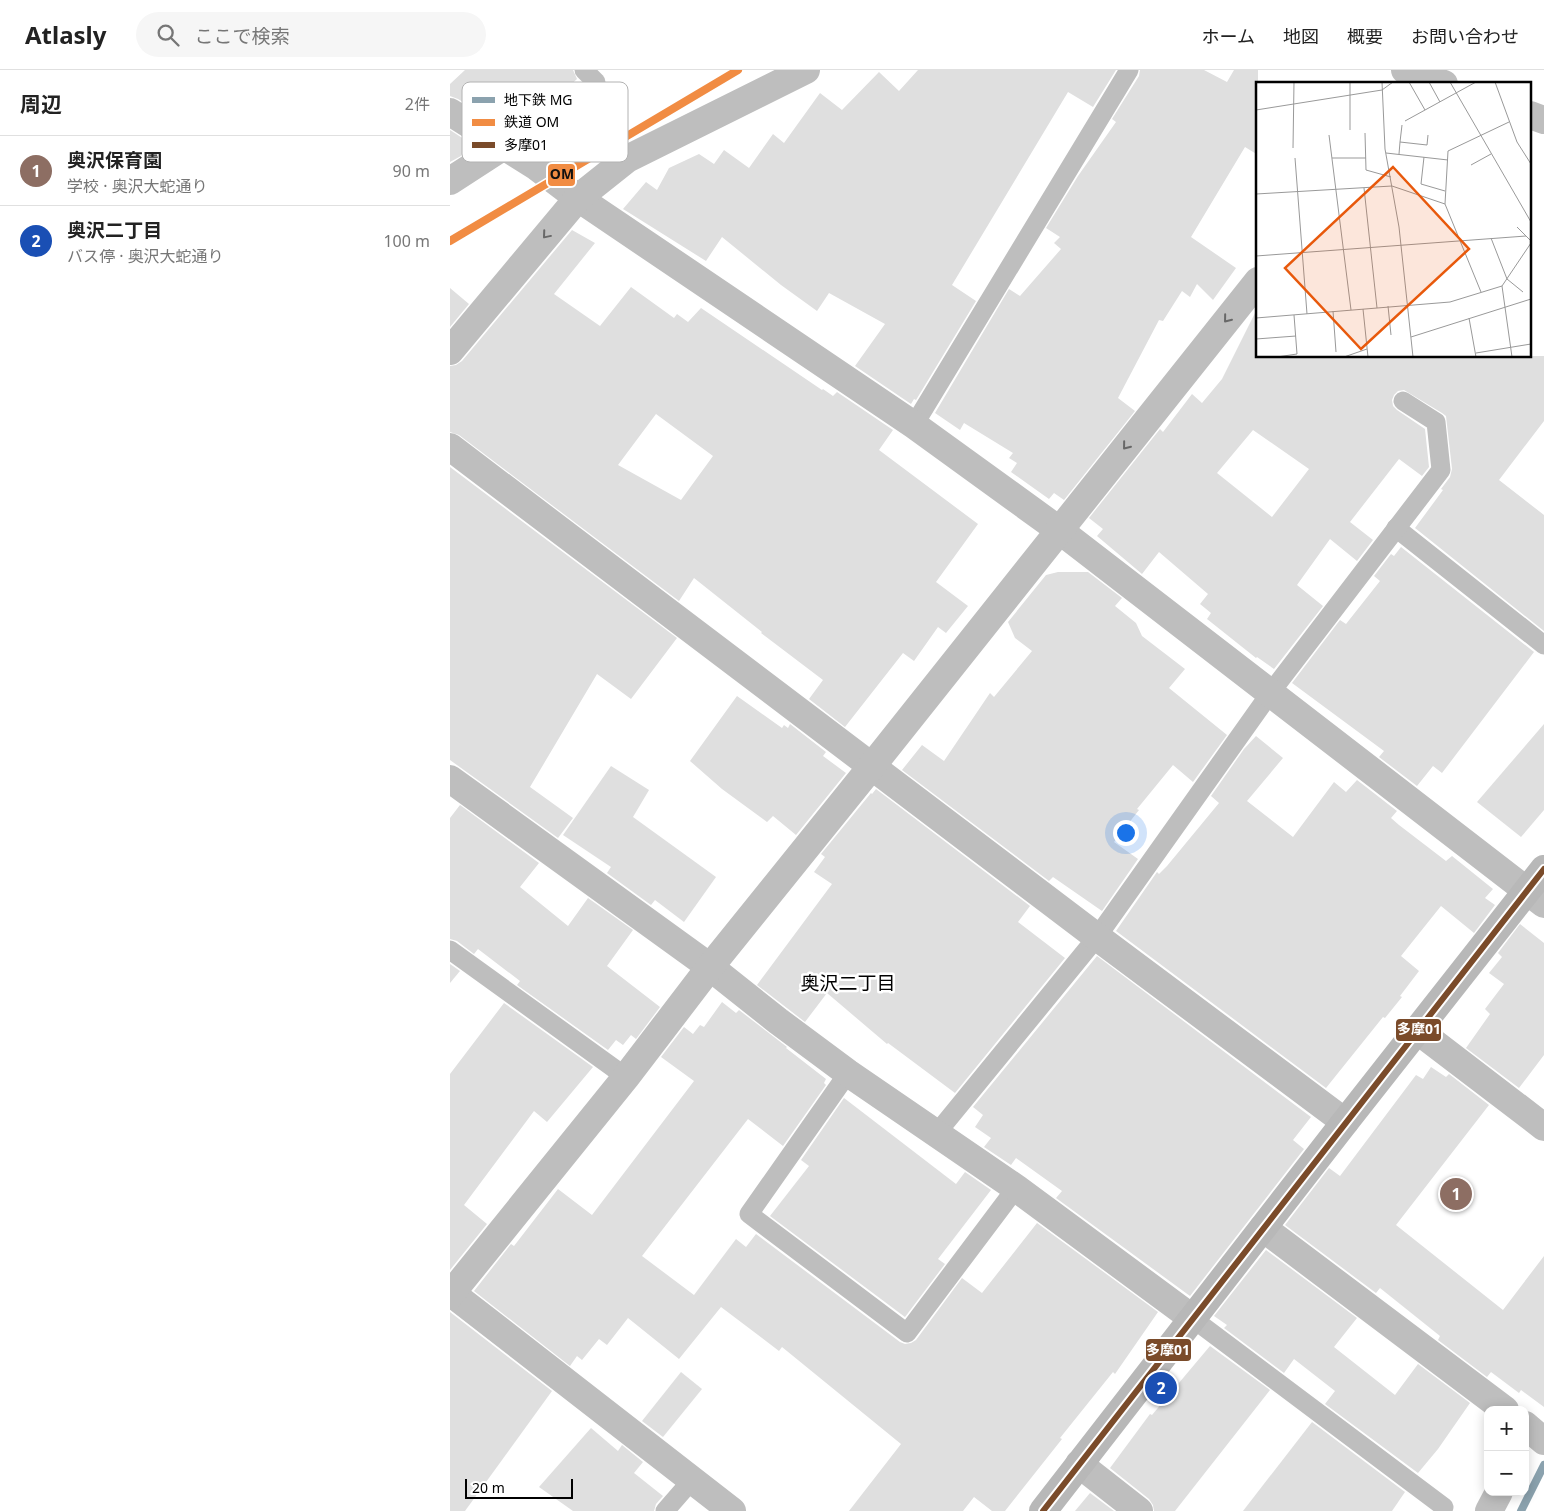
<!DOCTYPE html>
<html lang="ja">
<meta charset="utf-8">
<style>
body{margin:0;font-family:"Noto Sans","Noto Sans JP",sans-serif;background:#f6f6f6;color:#222}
.controls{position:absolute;right:15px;bottom:15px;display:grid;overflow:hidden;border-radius:10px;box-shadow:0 2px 12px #0003}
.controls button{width:45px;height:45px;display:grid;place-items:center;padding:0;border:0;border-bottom:1px solid #e0e0e0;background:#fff;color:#222;font:25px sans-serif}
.scale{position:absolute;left:15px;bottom:12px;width:108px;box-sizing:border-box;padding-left:5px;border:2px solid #000;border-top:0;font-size:14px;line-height:18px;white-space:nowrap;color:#000;-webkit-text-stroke:4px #fff;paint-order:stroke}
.you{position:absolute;left:675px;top:762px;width:18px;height:18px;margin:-12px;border:4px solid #fff;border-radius:50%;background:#1a73e8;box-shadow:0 0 0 8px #1a73e833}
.badge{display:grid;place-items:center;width:32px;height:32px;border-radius:50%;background:#0f766e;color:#fff;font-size:16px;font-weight:700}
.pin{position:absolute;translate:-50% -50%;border:2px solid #fff;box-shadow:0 1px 5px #0006}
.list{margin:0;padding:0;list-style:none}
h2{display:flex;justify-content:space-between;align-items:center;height:65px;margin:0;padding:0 20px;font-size:21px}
h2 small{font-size:16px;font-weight:400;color:#767676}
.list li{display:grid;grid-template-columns:32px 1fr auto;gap:15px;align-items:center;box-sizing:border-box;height:70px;padding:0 20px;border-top:1px solid #e0e0e0}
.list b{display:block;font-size:19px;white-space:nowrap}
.list p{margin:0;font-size:16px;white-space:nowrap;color:#767676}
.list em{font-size:16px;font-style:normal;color:#767676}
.icon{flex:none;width:28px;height:28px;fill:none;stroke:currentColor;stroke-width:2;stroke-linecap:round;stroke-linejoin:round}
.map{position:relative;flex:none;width:1094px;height:1441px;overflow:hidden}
header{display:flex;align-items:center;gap:30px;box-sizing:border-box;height:70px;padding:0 25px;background:#fff;border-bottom:1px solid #e0e0e0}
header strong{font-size:24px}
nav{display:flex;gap:28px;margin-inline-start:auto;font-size:18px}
.search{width:350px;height:45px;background:#f6f6f6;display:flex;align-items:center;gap:12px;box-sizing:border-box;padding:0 18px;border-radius:28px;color:#767676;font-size:19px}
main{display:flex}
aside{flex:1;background:#fff}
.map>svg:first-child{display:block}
</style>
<header>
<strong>Atlasly</strong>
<div class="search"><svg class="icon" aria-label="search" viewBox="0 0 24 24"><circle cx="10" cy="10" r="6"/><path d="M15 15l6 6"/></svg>ここで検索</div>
<nav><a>ホーム</a><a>地図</a><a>概要</a><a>お問い合わせ</a></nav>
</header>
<main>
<aside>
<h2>周辺<small>2件</small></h2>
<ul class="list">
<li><span class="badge" style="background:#8d6e63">1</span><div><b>奥沢保育園</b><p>学校 · 奥沢大蛇通り</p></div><em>90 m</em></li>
<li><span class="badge" style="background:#1a4fb4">2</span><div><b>奥沢二丁目</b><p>バス停 · 奥沢大蛇通り</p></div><em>100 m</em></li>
</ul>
</aside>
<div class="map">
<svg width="1094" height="1441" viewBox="0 0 1094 1441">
<rect width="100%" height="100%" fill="#fff"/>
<g fill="#dfdfdf" fill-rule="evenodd">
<path d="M 15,0 L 123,0 L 127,9 L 86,46 L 60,61 L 44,42 L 39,48 L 8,29 L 0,26 L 0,14 Z"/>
<path d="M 468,0 L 666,0 L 643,37 L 618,22 L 502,215 L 526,231 L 466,330 L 464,329 L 461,334 L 405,296 L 435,254 L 379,223 L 367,241 L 331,215 L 272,167 L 256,191 L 173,139 L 196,112 L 207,120 L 219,98 L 249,84 L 264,94 L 274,80 L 299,98 L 323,64 L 334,73 L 370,23 L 392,40 L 429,2 L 449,21 Z"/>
<path d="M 690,0 L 754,0 L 777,12 L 784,0 L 808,0 L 808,85 L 795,77 L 741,167 L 786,198 L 763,230 L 747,214 L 740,227 L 732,221 L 713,251 L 709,250 L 668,328 L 685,341 L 614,430 L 604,423 L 599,429 L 561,402 L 567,393 L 559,388 L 563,383 L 514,353 L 510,360 L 485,343 L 559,219 L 570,226 L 611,179 L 604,173 L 610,167 L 596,158 L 628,106 L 666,52 L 662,49 L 689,6 Z"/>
<path d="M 0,60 L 20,73 L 11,86 L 0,92 Z"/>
<path d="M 122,160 L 145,173 L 104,224 L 150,256 L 181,217 L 224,248 L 227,244 L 238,252 L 251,238 L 372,320 L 373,319 L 383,326 L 387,322 L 443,360 L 429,380 L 528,454 L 486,512 L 518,536 L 496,563 L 488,557 L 464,591 L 453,583 L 395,657 L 359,629 L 373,610 L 311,563 L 312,562 L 244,508 L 229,531 L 9,365 L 0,362 L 0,296 L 6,295 L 12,291 ZM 206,344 L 263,386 L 231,430 L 168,395 Z"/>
<path d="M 0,218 L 19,234 L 0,257 Z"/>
<path d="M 808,237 L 808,286 L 1094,286 L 1094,351 L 1049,410 L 1094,445 L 1094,561 L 965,458 L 993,420 L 991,419 L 1000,407 L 1002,399 L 996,346 L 992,343 L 954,320 L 948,321 L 944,325 L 942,330 L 943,336 L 947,340 L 975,359 L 979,397 L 972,406 L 949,389 L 900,452 L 923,470 L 907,491 L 880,469 L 847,515 L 873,536 L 824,599 L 807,587 L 806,588 L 757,549 L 761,543 L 750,534 L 758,524 L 709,482 L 692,504 L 647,466 L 653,459 L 639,448 L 710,359 L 713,362 L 742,324 L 752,333 L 772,309 ZM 803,360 L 859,399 L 822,447 L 767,403 Z"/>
<path d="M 0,397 L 227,568 L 181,629 L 147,604 L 80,717 L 123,748 L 108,768 L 0,690 Z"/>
<path d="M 951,477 L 1084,582 L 992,703 L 983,696 L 967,716 L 929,687 L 934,681 L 842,613 L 890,550 L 896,554 L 930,511 L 924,506 L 941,484 L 944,486 Z"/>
<path d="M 608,502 L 638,502 L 672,528 L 665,536 L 686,553 L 692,566 L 735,599 L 719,618 L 777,665 L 743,712 L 723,695 L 687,739 L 689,740 L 664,772 L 688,789 L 652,841 L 603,807 L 599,811 L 452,700 L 472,675 L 494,691 L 540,623 L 544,627 L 582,581 L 565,568 L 558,552 L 596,505 Z"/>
<path d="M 287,626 L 332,658 L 334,655 L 338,658 L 340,654 L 376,682 L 373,686 L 396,703 L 346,765 L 323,746 L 317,752 L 272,719 L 240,691 Z"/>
<path d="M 1094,654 L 1094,740 L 1071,767 L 1027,732 Z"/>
<path d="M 806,666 L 833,688 L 797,731 L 843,767 L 884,712 L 896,722 L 907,710 L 947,741 L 941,748 L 949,755 L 996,791 L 1002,786 L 1043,819 L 1035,828 L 1045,835 L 1024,863 L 991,836 L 951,886 L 969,901 L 950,926 L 952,927 L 935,948 L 933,947 L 876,1018 L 666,861 L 707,802 L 709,804 L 717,796 L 769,733 L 761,726 L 794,679 Z"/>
<path d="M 161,696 L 199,720 L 183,747 L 266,807 L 234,852 L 205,830 L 201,835 L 157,803 L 161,797 L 113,765 Z"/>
<path d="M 426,719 L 580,836 L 568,852 L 615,888 L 505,1023 L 438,973 L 437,974 L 377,923 L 355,952 L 307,915 L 382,814 L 364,802 L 375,787 L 371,784 L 421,723 L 422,724 Z"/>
<path d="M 10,735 L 89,793 L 70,817 L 118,856 L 138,828 L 183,860 L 157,896 L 210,937 L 186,969 L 181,965 L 173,975 L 166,970 L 158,980 L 67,915 L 70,911 L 28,879 L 24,884 L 7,871 L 0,869 L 0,748 Z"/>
<path d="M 1070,854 L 1094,873 L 1094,985 L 1069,1018 L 1016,978 L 1040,944 L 1035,939 L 1054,914 L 1039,903 L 1052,887 L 1048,883 Z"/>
<path d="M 647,886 L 861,1047 L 843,1070 L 854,1079 L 740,1226 L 606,1128 L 612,1121 L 566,1088 L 561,1095 L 534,1077 L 541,1068 L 525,1057 L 533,1045 L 523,1037 Z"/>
<path d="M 0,894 L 10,901 L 0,913 Z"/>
<path d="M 272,932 L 286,943 L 289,940 L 337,977 L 336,978 L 376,1009 L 374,1013 L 376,1015 L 333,1076 L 298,1049 L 192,1186 L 244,1225 L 286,1169 L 296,1177 L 306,1164 L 450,1272 L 455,1274 L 461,1273 L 466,1270 L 512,1208 L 532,1223 L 587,1153 L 708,1242 L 665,1304 L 663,1302 L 610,1368 L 612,1369 L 555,1441 L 542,1441 L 524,1427 L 513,1441 L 399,1441 L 451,1374 L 332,1277 L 329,1281 L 271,1237 L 229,1289 L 178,1248 L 157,1275 L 149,1269 L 132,1290 L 127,1286 L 120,1296 L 24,1221 L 61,1174 L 64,1176 L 108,1119 L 142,1145 L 244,1011 L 211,987 L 234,957 L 243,964 L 250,955 L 254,957 Z"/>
<path d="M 54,933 L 143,997 L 97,1052 L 84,1041 L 14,1135 L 37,1154 L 0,1200 L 0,1004 Z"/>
<path d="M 981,997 L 996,1007 L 999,1004 L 1039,1035 L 946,1155 L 1053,1240 L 1094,1186 L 1094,1337 L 1071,1320 L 1069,1323 L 1041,1302 L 1037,1307 L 988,1270 L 990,1266 L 930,1218 L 926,1223 L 835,1155 L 879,1098 L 890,1106 L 966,1005 L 973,1009 Z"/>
<path d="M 394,1028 L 506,1114 L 515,1102 L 541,1120 L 488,1189 L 495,1194 L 455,1247 L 320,1146 L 359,1096 L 351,1090 Z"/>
<path d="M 816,1180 L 907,1248 L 884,1277 L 945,1325 L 968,1294 L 1020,1333 L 988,1379 L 968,1403 L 875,1334 L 885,1321 L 844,1289 L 834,1303 L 774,1258 L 777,1255 L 764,1246 Z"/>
<path d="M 0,1242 L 102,1321 L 15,1441 L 0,1441 Z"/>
<path d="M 760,1276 L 820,1320 L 725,1441 L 704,1441 L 703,1435 L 699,1429 L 660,1398 L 700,1344 L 702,1345 Z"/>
<path d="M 231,1302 L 252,1319 L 213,1367 L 192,1351 Z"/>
<path d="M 862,1352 L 955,1422 L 942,1441 L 793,1441 Z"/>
<path d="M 141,1358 L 168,1381 L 172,1375 L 193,1392 L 184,1403 L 213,1426 L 206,1434 L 204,1441 L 123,1441 L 89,1417 Z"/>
<path d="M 640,1423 L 664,1441 L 625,1441 Z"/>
</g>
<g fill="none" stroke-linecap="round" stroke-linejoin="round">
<g stroke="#bebebe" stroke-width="19">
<path d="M 134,0 L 146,12"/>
<path d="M 464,355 L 679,0"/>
<path d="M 946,458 L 1094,575"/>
<path d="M 0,880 L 176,1007"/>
<path d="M 398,1003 L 299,1144 L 457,1263 L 566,1118"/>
<path d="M 486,1064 L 647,867 L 821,622 L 991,400 L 986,352 L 953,331"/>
<path d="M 742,1248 L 994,1437"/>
<path d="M 215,1441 L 242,1410"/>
</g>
<g stroke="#bebebe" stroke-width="28">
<path d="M 955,0 L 994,14"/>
<path d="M 0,42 L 87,97 L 128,128 L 464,355 L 609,460 L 1094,834"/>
<path d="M 1080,45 L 1094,50"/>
<path d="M 0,111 L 54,76"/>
<path d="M 0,281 L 128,128 L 177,89 L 356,0"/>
<path d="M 0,377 L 647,867 L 895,1052"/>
<path d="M 0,709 L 260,897 L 328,951 L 398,1003 L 566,1118 L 742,1248"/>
<path d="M 967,960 L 1094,1057"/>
<path d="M 813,1158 L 1055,1340"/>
<path d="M 0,1222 L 282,1441"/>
<path d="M 0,1225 L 176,1007 L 260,897 L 422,696 L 808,211"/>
<path d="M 1075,1355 L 1094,1371"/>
<path d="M 629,1394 L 689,1441"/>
<path d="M 1039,1441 L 1049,1422"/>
</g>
<path stroke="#b8b8b8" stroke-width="28" d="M 593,1441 L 895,1052 L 1094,799"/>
<g stroke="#fff" stroke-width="10">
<path id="bus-1" d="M 593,1441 L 1094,799"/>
</g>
<use href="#bus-1" stroke="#7a4b2a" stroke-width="6"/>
<g stroke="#fff" stroke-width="11">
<path id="rail-1" d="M 0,171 L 288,0"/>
</g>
<use href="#rail-1" stroke="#f18c43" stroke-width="8"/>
<g stroke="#fff" stroke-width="11">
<path id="metro-1" d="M 1071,1441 L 1094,1395"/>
</g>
<use href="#metro-1" stroke="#8ba2ae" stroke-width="8"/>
</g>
<defs><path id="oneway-chevron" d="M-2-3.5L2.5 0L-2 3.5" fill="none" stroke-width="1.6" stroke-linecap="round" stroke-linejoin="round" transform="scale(1.25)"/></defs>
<g stroke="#686868">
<use href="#oneway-chevron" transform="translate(96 165) rotate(130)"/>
<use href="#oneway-chevron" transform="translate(777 249) rotate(129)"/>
<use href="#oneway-chevron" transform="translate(676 376) rotate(129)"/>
</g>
<g text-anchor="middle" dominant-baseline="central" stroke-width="5" stroke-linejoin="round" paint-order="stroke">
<g font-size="19" fill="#000" stroke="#fff">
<text x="398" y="913">奥沢二丁目</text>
</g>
</g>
<g transform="translate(806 12)">
<rect width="275" height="275" fill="#fff"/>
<path fill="none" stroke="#999" stroke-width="1" d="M 94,0 L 94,48M 126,0 L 129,67 L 143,145 L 157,275M 153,0 L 169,28M 173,0 L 184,20M 194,0 L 275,140M 239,0 L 261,60 L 275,82M 0,28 L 126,8 L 137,0M 149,39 L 220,0M 109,51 L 110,88 L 135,95M 73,53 L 95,228M 144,60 L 146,43M 37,66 L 38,0M 130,71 L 192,78M 143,72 L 144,60 L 171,63 L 172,53M 168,75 L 165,102 L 189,109M 39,76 L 51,232M 76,76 L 110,76M 215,83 L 235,72M 108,106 L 121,226M 0,112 L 136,104 L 189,122M 261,145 L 275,159M 235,156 L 251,197 L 267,210M 0,174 L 270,154M 246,204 L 256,275M 225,210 L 189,122 L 192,69 L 253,40M 132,224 L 135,253M 107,227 L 112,275M 77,229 L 80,270M 0,236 L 194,220 L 246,204 L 275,161M 213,236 L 220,275M 155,255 L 275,217M 0,257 L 40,254M 220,271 L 275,262M 21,275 L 41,272 L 38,233M 88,275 L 111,267"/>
<path fill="#e8590c" fill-opacity="0.15" stroke="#e8590c" stroke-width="2.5" d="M 137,85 L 213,167 L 105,267 L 29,186 Z"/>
<rect width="275" height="275" fill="none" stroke="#000" stroke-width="2.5"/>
</g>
<rect x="12" y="12" width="166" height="80" rx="8" fill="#fff" stroke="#b2b2b2" stroke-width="1"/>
<rect x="22" y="27" width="23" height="6" fill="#8ba2ae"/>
<rect x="22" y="49" width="23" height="7" fill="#f18c43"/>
<rect x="22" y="72" width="23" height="6" fill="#7a4b2a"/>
<g font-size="14" fill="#000">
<text x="54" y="35">地下鉄 MG</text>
<text x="54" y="57">鉄道 OM</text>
<text x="54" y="80">多摩01</text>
</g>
<g stroke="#fff" stroke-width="2">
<rect x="97" y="93" width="29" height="24" rx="5" fill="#f18c43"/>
<rect x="945" y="948" width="47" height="24" rx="5" fill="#7a4b2a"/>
<rect x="695" y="1268" width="47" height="24" rx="5" fill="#7a4b2a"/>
</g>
<g font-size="14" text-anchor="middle" font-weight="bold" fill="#fff">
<text x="969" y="964">多摩01</text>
<text x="718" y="1285">多摩01</text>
</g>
<g font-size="14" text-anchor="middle" font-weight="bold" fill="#111">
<text x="112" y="109">OM</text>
</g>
</svg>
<div class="controls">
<button>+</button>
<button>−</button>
</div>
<div class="scale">20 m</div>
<div class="you"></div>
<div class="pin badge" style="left:1006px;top:1124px;background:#8d6e63">1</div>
<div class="pin badge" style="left:711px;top:1318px;background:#1a4fb4">2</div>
</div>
</main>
